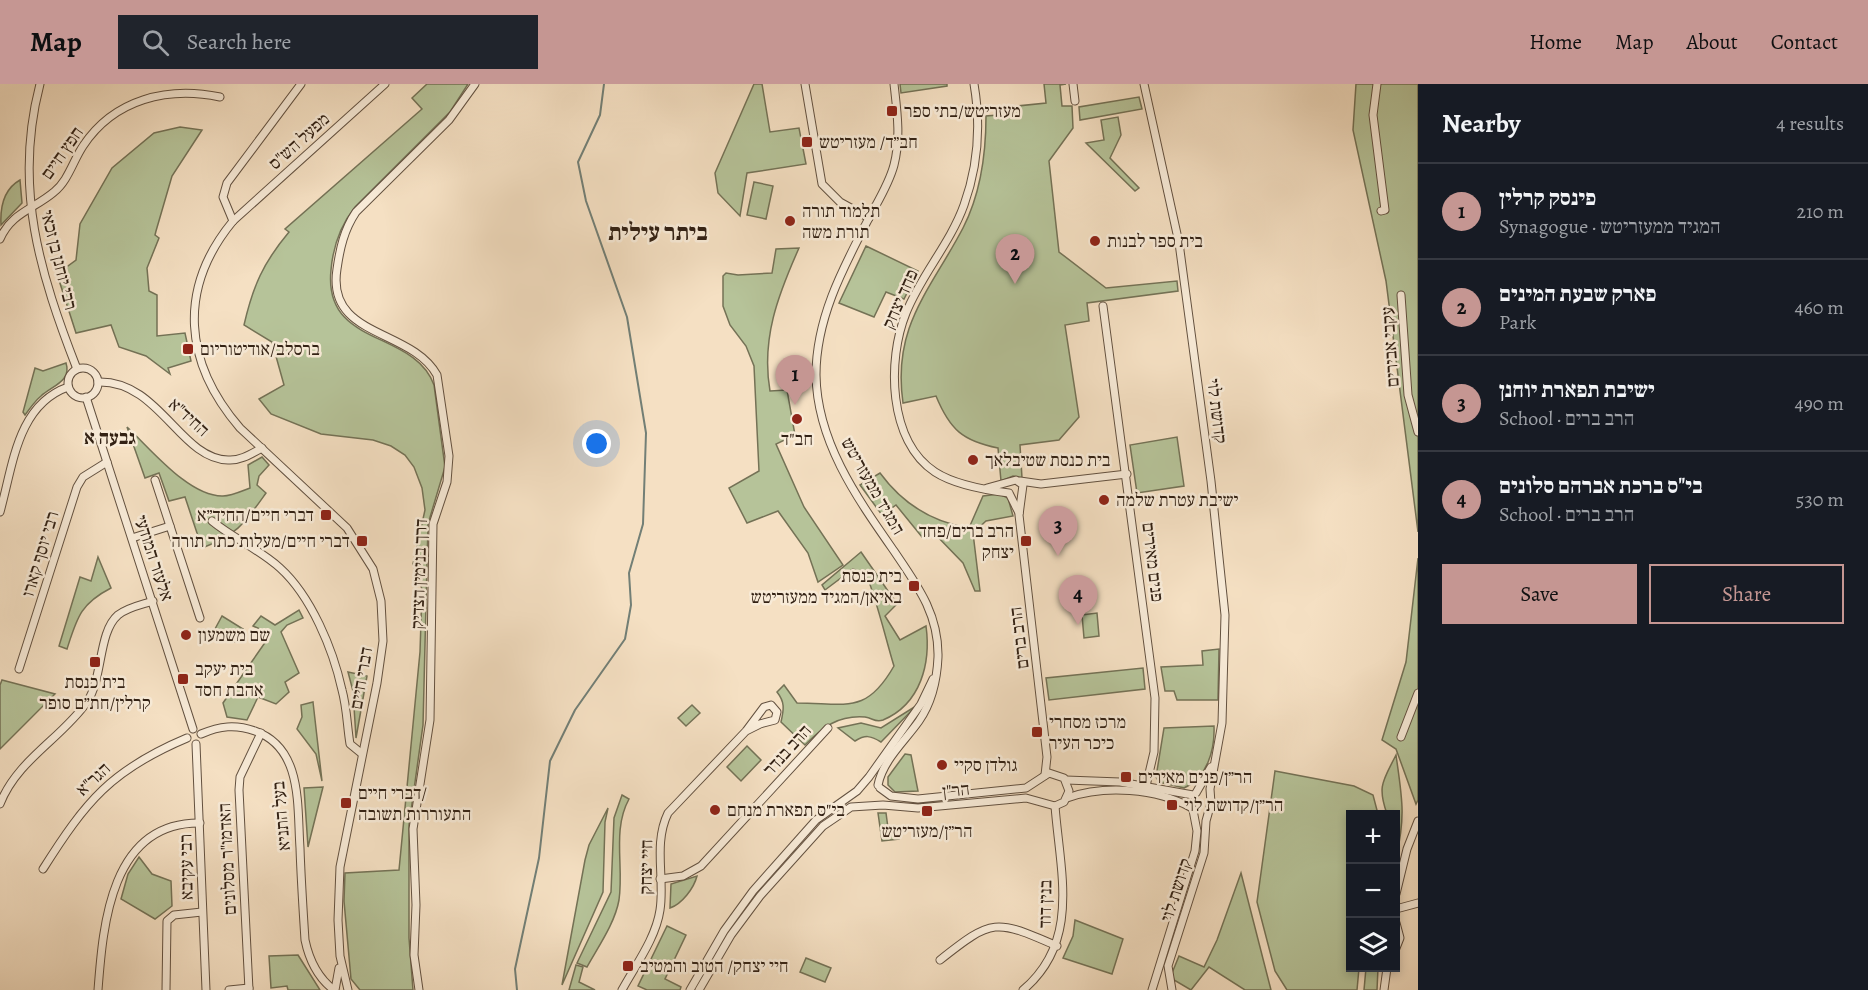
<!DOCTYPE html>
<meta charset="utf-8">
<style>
body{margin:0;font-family:Alegreya,"Frank Ruhl Libre",serif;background:#20242c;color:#f1f3f6}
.controls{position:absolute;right:18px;bottom:18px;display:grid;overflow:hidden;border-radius:0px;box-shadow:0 3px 9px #0003}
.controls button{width:54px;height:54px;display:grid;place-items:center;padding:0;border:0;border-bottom:2px solid #363941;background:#171b24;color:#f1f3f6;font:30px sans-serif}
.you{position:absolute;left:597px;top:360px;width:21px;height:21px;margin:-15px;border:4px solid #fff;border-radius:50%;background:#1a73e8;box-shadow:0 0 0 9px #1a73e833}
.badge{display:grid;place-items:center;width:39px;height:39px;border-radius:50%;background:#c59692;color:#111;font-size:20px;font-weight:700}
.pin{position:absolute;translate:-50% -50px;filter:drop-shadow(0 2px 3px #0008)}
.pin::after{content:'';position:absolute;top:32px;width:21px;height:18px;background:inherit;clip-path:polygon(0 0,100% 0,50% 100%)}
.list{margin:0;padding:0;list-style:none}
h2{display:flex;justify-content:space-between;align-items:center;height:78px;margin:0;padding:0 24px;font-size:26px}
h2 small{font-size:20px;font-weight:400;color:#9ea1a6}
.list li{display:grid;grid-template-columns:39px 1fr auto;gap:18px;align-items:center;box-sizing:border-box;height:96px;padding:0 24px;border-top:2px solid #363941}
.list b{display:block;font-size:22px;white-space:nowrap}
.list p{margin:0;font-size:20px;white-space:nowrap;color:#9ea1a6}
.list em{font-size:20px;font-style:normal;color:#9ea1a6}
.actions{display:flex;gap:12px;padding:18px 24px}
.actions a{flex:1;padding:14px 0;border:2px solid #c59692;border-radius:0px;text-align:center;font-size:21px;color:#c59692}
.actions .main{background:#c59692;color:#111}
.icon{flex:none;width:33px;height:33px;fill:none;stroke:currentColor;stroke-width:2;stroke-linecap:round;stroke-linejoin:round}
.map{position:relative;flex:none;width:1418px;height:906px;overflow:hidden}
header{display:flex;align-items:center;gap:36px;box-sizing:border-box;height:84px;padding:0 30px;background:#c59692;color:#111}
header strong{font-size:28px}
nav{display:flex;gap:33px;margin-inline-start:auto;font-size:21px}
.search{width:420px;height:54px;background:#20242c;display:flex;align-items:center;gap:15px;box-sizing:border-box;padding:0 21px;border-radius:0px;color:#9ea1a6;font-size:22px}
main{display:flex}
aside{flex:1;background:#171b24}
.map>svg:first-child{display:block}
</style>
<header>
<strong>Map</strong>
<div class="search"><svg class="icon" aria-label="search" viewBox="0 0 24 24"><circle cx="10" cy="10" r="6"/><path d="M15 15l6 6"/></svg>Search here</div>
<nav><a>Home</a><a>Map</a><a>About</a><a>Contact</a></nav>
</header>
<main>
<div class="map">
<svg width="1418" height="906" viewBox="0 0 1418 906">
<rect width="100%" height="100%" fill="#f5e0c3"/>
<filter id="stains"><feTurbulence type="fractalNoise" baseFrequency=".00333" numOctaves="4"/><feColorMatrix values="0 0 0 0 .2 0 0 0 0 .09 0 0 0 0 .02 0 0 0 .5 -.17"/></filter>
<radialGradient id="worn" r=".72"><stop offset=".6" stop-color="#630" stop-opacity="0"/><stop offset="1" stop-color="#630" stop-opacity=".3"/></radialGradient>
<g fill="#b6c399" stroke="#747256" stroke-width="1.5">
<path d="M 427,0 L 468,0 L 450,28 L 355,123 C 340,142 333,162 331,186 C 323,264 414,245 434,301 L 445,383 L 428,440 L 423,641 L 409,741 L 409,854 L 413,906 L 360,906 L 351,895 L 344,817 L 345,789 L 399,786 L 420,568 L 422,505 L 413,480 L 425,426 L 422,404 L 414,383 L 405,371 L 391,362 L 373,356 L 321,350 L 271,330 L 259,315 L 284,301 L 272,258 L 244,241 C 253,202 263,179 289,148 L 285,145 L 422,25 L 412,14 Z"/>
<path d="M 754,0 L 762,0 L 770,48 L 799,44 L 806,80 L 747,89 L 740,132 L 718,109 L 715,89 Z"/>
<path d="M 900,0 L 947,0 L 947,2 L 901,9 Z"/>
<path d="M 1044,0 L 1066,0 L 1060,1 L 1062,22 L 1072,22 L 1073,44 L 1049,77 L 1059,168 L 1106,204 L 1177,197 L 1178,207 L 1087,219 L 1089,237 L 1065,241 L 1079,333 L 1059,356 L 1020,361 L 1022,394 L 1013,392 L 1001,397 L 998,364 C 963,357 950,346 936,312 L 903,319 C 892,242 930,207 963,144 C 981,109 986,71 986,32 L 998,31 L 998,24 L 1046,19 Z"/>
<path d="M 1356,0 L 1418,0 L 1418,448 L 1386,197 L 1353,46 Z"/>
<path d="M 1139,13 L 1142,25 L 1080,36 L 1079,23 Z"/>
<path d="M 1118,33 L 1121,51 L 1110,74 L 1139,104 L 1135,107 L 1086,59 L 1104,56 L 1101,36 Z"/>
<path d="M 180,43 L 202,46 L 172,92 L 156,147 L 155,151 L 159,154 L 147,184 L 149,207 L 157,211 L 157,252 L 185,249 L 191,277 L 168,284 L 170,290 L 146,272 L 119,263 L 111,241 L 76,249 L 57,190 L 76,176 L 80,140 L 112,84 L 154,49 Z"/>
<path d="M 20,96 L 22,119 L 1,141 C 0,123 4,105 20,96 Z"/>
<path d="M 754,98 L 773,102 L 766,135 L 747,131 Z"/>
<path d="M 866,162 L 918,187 L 904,215 L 886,208 L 874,233 L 839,219 Z"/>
<path d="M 799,164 C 778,211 761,255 770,307 L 787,306 L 795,351 L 776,360 L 804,423 L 843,481 L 818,498 L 808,469 L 778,427 L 747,439 L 729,404 L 759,387 L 754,282 L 746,262 L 730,241 L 723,222 L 723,192 L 726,189 L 738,191 L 772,189 L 776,165 Z"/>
<path d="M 66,279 C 72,297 52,302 41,312 C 35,317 30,324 25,331 L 23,328 L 35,284 L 43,287 Z"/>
<path d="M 127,343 C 150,364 189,413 223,412 C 231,412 242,407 250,404 L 248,381 L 262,373 L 269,381 L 259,392 L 257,401 L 266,409 C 244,440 238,450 202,464 L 185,413 L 169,417 L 159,389 L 145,394 Z"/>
<path d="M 1177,353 L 1184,402 L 1137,409 L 1130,361 Z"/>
<path d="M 880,389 C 902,419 931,438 969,444 L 983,412 L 999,410 L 1008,414 L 1013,432 L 986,437 L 973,449 L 980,507 L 975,507 L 963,479 L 932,447 L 922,453 L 896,421 L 882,431 L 860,401 Z"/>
<path d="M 861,468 L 897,520 L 885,532 L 900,556 L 926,542 C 931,579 921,620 883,636 C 875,639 873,634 865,633 C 838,631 823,643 805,661 L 781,638 C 784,625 785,618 777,608 L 784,601 L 797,619 C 847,619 866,631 894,582 C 889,567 872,498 866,492 C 863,489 857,487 853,485 L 825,506 L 822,501 Z"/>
<path d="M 98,473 L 111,504 C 80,520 77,534 67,565 L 59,562 L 80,493 L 91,497 Z"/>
<path d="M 1418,474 L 1418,716 L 1416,720 L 1396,665 L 1382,656 L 1406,578 Z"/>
<path d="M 299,526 L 303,534 L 287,541 L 281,548 L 299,589 L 285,598 L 289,608 L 276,620 L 258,613 L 247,636 L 227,633 L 223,619 L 271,550 L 253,542 L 261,532 L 275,541 Z"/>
<path d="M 1097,529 L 1099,552 L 1084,554 L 1082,531 Z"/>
<path d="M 222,532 L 243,545 L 235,558 L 215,545 Z"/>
<path d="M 1219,565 L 1218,616 L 1177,616 L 1174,607 L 1165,607 L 1161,583 L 1203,581 L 1202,567 Z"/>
<path d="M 1143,584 L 1145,605 L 1049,616 L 1046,594 Z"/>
<path d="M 348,588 L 367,592 L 356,654 L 353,607 Z"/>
<path d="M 2,596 L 55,610 L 0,665 L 0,601 Z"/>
<path d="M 313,618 L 322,697 L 316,670 L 297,645 L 302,633 L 301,621 Z"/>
<path d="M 692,621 L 700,629 L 686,642 L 678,634 Z"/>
<path d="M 916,622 L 881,658 C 870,651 865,651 855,657 L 838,644 L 861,639 L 881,644 Z"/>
<path d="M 1214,642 C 1215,666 1207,694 1184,704 L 1159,698 L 1156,693 L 1164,644 Z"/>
<path d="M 747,662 L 761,676 L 741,697 L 727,683 Z"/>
<path d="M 905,670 L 911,671 L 918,707 L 895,708 L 888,701 L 888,693 Z"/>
<path d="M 1396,671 C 1402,714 1406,731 1396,774 L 1396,730 L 1387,730 C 1377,702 1383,697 1396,671 Z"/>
<path d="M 1275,687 L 1354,702 L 1373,711 L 1378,730 L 1350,730 L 1350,884 L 1359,884 L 1357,906 L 1287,906 L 1275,887 L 1257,818 Z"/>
<path d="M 323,703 L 308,763 L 304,704 Z"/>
<path d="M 622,711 L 629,715 C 612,746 624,782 619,816 C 615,839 598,863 587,883 L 577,879 L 611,808 L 614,734 Z"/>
<path d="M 608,724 L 605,738 L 603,808 L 562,901 L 585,776 L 589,761 Z"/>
<path d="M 878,729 L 886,729 L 888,744 L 898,743 L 899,755 L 882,757 Z"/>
<path d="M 139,773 L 152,790 L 171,797 L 172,822 L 155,835 L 121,815 L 128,790 Z"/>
<path d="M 1241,789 L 1271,906 L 1245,906 L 1209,883 L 1191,906 L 1174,896 L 1172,889 L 1179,872 L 1204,883 L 1217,856 Z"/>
<path d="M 697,792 C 694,804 682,820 670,824 L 671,800 Z"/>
<path d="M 1075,836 L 1123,855 L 1112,890 L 1063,874 L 1073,852 Z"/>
<path d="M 667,842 L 686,851 L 665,895 L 681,903 L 680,906 L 647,906 L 638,902 Z"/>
<path d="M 298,871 L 320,906 L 288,906 L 287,902 L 271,904 L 269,872 Z"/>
<path d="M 806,874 L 831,884 L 825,898 L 800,888 Z"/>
<path d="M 576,881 L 583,883 L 579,898 L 595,906 L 569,906 Z"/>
<path d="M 1366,884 L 1378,884 L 1377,906 L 1364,906 Z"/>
</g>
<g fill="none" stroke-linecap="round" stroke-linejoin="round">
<path stroke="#727f76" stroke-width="2" d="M 517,906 L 515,885 L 539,774 L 550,677 L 575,626 L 625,555 L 631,521 L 629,489 L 643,440 L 646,349 L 627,233 L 586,117 L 578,78 L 600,31 L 604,0"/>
<g stroke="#635140" stroke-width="9">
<g id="minor">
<path d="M 40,0 C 13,103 40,190 77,285"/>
<path d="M 805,0 L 822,100 L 840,118 L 869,134"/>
<path d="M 974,0 C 981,41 978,82 964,121 C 950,160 921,191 906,229 C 887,276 888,357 935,388 C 955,401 985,406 1009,409"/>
<path d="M 1073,0 L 1075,17"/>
<path d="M 1144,0 L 1179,159 L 1211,397 L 1225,531 L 1222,639 L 1210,705 L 1211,719 L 1206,737 L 1204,769 L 1168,882 L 1172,906"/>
<path d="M 1377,0 L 1373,31 L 1385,126 L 1381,127"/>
<path d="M 233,137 L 223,113 L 227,99 L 301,0"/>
<path d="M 0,155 C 11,129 34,125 54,108 C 68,97 73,77 83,62 C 114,15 168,2 220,13"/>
<path d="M 1401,211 L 1408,311 L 1418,348"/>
<path d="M 1103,222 L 1155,614 L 1154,668 L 1146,702"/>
<circle cx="83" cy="299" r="15"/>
<path d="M 98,298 C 159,296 180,375 228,376 C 240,377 251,370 262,364"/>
<path d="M 86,313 L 193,645"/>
<path d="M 155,396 L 200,534"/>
<path d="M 1020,397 L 1041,400 L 1127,390"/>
<path d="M 987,404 L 1016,396 L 1023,401 L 1019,431 L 1047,673 L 1045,691"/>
<path d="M 1010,411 L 1019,429"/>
<path d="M 0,428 C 13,382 17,321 68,303"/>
<path d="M 212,437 C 234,455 259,465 280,484 C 311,512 333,565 342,606 C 347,624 347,642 350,660 L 361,669"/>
<path d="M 132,454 L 170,442"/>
<path d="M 19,585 L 77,403 L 83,393 L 107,378"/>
<path d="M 201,650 C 220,642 235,640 255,647 C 303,664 297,722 300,764 C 301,795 303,825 305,856 C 309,875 318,894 334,906"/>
<path d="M 1401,653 L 1418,609"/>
<path d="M 196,660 L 206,906"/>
<path d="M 1066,696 L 1120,698 L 1193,711"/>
<path d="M 878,701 C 883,676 905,657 919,637 C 932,618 937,596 938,573 C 939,530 917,501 894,467 C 857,414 817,358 816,291 C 816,234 843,184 869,134 C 878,117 889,100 894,81 C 901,54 897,27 894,0"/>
<path d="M 1196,709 L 1211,683"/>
<path d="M 1067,714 C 1104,701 1156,704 1192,724"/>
<path d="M 0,720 C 17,676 62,654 87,618 C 103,595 98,548 118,531 C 128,523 141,521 153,517"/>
<path d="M 43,785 C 86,717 111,686 187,654"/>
<path d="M 660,795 L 683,792 L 701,782 L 828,644"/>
<path d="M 1396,810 L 1407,765 L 1418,737"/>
<path d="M 1396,825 L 1418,819"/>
<path d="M 1396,839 L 1400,854 L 1396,864"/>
<path d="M 940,876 C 993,834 995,835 1057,862"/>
<path d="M 98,906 C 103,840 111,738 200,739"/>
<path d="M 166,906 L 167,837 L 174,831 L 202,828"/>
<path d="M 229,906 L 249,904"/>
<path d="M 249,906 L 239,706 L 240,693 L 261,649"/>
<path d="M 335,906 L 339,884"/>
<path d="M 348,906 L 340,872 L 338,836 L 340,783 L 377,599 L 383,557 L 381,517 L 373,485 L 347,444 L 240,344 C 184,279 177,205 233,137 L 385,0"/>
<path d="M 419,906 L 414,871 L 416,821 L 413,745 L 430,636 L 433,440 L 447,398 L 449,372 L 437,291 C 411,244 326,254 337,185 C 340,164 344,146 356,128 L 449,36 L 475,0"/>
<path d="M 622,906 C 635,882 656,854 660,826 C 665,794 653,760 668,729 L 746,647 L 764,623 L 771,621 L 777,628 L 775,636 L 760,640 L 746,647"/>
<path d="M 690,906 L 724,847 L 753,807 L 816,736 L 857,707 L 869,693 L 921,620 L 933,595"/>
<path d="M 699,906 L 731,851 L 760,812 L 823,742 L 851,723 L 883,721 L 918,724 L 1026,714 L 1055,722 L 1064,718 L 1069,707 L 1064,694 L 1049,689 L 1026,704 L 918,715 L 891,712 L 880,704"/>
<path d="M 1023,906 C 1081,857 1060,788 1055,722"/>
<path d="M 1152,906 L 1195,767 L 1197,747 L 1193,726"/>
<path d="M 1384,906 L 1387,884"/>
</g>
</g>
<use href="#minor" stroke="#f8ebd8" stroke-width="7"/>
</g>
<g fill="#8f2418" stroke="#f8ebd8" stroke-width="2">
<rect x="886" y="21" width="12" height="12" rx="3"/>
<rect x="801" y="52" width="12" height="12" rx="3"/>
<circle cx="790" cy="137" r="6"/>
<circle cx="1095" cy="157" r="6"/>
<rect x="182" y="259" width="12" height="12" rx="3"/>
<circle cx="797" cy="335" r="6"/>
<circle cx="973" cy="376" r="6"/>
<circle cx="1104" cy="416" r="6"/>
<rect x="320" y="425" width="12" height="12" rx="3"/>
<rect x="356" y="451" width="12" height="12" rx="3"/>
<rect x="1020" y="451" width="12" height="12" rx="3"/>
<rect x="908" y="496" width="12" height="12" rx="3"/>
<circle cx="186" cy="551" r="6"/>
<rect x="89" y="572" width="12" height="12" rx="3"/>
<rect x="177" y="589" width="12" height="12" rx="3"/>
<rect x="1031" y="642" width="12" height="12" rx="3"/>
<circle cx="942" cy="681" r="6"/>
<rect x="1120" y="687" width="12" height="12" rx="3"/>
<rect x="340" y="713" width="12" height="12" rx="3"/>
<rect x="1166" y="715" width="12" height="12" rx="3"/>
<circle cx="715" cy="726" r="6"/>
<rect x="921" y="721" width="12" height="12" rx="3"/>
<rect x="622" y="876" width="12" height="12" rx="3"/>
</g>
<g text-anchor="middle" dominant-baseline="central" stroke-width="5" stroke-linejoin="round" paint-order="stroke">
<g font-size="18" fill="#322114" stroke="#f8ebd8" text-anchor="start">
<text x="904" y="27">מעזריטש/בתי ספר</text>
<text x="819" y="58">חב״ד/ מעזריטש</text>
<text x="802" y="127">תלמוד תורה<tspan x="802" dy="21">תורת משה</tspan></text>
<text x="1107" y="157">בית ספר לבנות</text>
<text x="200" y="265">ברסלב/אודיטוריום</text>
<text x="797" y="355" text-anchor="middle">חב"ד</text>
<text x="985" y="376">בית כנסת שטיבלאך</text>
<text x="1116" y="416">ישיבת עטרת שלמה</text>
<text x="314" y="431" text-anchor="end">דברי חיים/החיד״א</text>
<text x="1014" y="447" text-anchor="end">הרב ברים/פחד<tspan x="1014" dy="21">יצחק</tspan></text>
<text x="350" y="457" text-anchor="end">דברי חיים/מעלות כתר תורה</text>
<text x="902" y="492" text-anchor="end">בית כנסת<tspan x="902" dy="21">באיאן/המגיד ממעזריטש</tspan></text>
<text x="198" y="551">שם משמעון</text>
<text x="195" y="585">בית יעקב<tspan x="195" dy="21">אהבת חסד</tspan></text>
<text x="95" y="598" text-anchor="middle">בית כנסת<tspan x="95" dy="21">קרלין/חת״ם סופר</tspan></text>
<text x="1049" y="638">מרכז מסחרי<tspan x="1049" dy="21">כיכר העיר</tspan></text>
<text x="954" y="681">גולדן סקיי</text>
<text x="1138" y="693">הר״ן/פנים מאירים</text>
<text x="358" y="709">דברי חיים/<tspan x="358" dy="21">התעוררות תשובה</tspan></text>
<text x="1184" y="721">הר״ן/קדושת לוי</text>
<text x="727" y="726">בי"ס תפארת מנחם</text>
<text x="927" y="747" text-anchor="middle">הר״ן/מעזריטש</text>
<text x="640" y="882">חיי יצחק/ הטוב והמטיב</text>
</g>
<g font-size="18" fill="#322114" stroke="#f8ebd8">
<text transform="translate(299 57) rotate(-42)">מפעל הש"ס</text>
<text transform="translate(62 69) rotate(-55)">חפץ חיים</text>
<text transform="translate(59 176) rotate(76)">רבי יוחנן בן זכאי</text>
<text transform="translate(900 215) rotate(-66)">פחד יצחק</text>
<text transform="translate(1390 263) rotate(-94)">עקבי אבירים</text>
<text transform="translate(1217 327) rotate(83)">קדושת לוי</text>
<text transform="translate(189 333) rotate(42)">החיד"א</text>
<text transform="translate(873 402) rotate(60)">המגיד ממעזריטש</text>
<text transform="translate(40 470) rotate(-73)">רבי יוסף קארו</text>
<text transform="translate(154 474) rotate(72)">אלעזר המודעי</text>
<text transform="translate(1153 478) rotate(83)">פנים מאירים</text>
<text transform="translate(419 490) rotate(-88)">דרך בנימין הצדיק</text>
<text transform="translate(1019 554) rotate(-97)">הרב ברים</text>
<text transform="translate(361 594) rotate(-80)">דברי חיים</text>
<text transform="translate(787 666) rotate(-48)">הרב בנדר</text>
<text transform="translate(93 695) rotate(-43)">הגר"א</text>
<text transform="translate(956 706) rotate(-6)">הר"ן</text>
<text transform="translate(281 732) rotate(-95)">בעל התניא</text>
<text transform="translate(227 775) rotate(-93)">האדמו"ר מסלונים</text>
<text transform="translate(186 783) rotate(-91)">רבי עקיבא</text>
<text transform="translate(646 783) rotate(-89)">חיי יצחק</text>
<text transform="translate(1176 806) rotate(-72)">קדושת לוי</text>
<text transform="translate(1045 820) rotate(-89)">בנין דוד</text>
</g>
<g font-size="20" font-weight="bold" fill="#322114" stroke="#f8ebd8">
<text x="110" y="353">גבעה א</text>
</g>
<g font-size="24" font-weight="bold" fill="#322114" stroke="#f8ebd8">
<text x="658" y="148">ביתר עילית</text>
</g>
</g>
<rect width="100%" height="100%" filter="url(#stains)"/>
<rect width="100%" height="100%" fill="url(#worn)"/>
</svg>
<div class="controls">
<button>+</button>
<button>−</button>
<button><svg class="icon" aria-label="layers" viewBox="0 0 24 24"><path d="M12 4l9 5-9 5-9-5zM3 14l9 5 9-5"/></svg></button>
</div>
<div class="you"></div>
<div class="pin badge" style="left:795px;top:321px">1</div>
<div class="pin badge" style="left:1015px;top:200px">2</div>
<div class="pin badge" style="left:1058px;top:472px">3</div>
<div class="pin badge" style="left:1078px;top:541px">4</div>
</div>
<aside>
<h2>Nearby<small>4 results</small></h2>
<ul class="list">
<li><span class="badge">1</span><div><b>פינסק קרלין</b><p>Synagogue · המגיד ממעזריטש</p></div><em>210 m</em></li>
<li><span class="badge">2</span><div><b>פארק שבעת המינים</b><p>Park</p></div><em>460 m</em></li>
<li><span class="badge">3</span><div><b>ישיבת תפארת יוחנן</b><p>School · הרב ברים</p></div><em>490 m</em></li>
<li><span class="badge">4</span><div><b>בי&quot;ס ברכת אברהם סלונים</b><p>School · הרב ברים</p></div><em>530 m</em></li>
</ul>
<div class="actions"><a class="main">Save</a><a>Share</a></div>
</aside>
</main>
